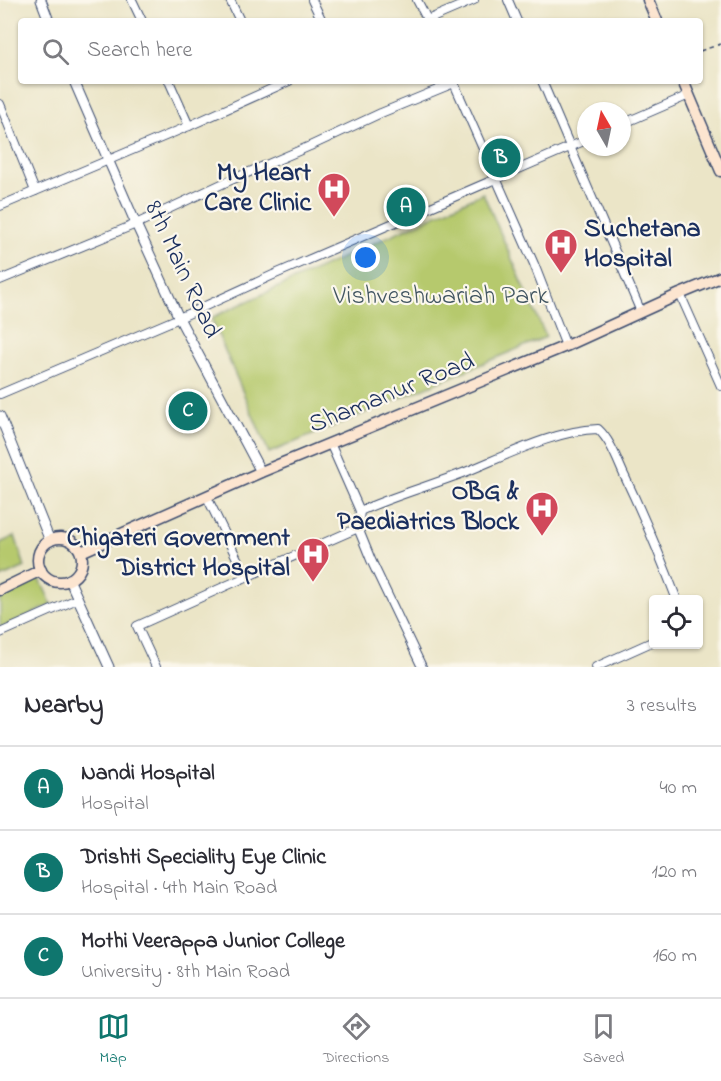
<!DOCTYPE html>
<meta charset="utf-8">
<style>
body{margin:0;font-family:"Indie Flower",sans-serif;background:#f2f2f3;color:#2b2b33}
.controls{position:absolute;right:18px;bottom:18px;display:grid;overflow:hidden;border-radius:6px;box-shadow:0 2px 4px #0004}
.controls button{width:54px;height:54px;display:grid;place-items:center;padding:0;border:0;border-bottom:2px solid #e1e1e2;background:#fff;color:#2b2b33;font:30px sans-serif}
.compass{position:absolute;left:577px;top:102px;width:54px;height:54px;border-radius:50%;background:#fff;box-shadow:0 2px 4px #0004;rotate:351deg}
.you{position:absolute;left:366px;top:258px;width:21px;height:21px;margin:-15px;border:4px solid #fff;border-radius:50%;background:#1a73e8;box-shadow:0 0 0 9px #1a73e833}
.badge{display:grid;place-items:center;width:39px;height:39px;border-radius:50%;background:#0f766e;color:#fff;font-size:20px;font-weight:700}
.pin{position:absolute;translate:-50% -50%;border:3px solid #fff;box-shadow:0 2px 6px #0006}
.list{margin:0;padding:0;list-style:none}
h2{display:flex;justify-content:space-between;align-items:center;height:78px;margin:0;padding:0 24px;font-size:26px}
h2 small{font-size:20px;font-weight:400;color:#7c7c81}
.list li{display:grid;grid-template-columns:39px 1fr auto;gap:18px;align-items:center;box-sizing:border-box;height:84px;padding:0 24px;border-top:2px solid #e1e1e2}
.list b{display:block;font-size:22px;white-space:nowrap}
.list p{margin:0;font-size:20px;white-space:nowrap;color:#7c7c81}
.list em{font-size:20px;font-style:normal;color:#7c7c81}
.icon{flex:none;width:33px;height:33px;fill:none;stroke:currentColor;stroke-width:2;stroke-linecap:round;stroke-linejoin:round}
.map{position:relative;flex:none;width:721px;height:667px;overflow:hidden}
.search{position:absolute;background:#fff;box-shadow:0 2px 4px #0004;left:18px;right:18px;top:18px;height:66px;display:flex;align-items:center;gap:15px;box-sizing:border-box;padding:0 21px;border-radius:6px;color:#7c7c81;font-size:22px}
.sheet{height:330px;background:#fff}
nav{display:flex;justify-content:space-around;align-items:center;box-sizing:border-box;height:84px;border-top:2px solid #e1e1e2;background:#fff;font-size:16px;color:#7c7c81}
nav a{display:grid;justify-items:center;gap:3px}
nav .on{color:#0f766e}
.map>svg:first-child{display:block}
</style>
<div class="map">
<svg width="721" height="667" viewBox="0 0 721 667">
<rect width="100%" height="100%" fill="#fbf7ec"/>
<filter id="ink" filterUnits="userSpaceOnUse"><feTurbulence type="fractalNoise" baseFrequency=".0167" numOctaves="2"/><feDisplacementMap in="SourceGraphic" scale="12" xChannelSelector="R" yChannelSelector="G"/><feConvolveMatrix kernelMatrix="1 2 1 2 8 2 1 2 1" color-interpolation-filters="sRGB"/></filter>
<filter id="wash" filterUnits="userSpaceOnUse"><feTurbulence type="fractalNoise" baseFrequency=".008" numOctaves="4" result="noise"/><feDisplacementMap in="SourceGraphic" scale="24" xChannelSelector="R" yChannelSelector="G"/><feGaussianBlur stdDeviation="1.35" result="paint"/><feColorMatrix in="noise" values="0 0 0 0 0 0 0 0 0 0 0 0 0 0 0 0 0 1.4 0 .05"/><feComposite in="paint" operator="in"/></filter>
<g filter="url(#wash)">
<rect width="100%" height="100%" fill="#ebe5c7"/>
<g fill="#b6c96d" stroke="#687c66" stroke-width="1.5">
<path d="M 483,193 L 546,337 L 269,453 L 211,318 Z"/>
<path d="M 15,536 L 25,567 L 0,578 L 0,543 Z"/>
<path d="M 38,575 L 52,605 L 0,628 L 0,591 Z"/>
</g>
</g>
<g filter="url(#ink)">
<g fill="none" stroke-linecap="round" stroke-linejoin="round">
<g stroke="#3a4a6e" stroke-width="10">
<g id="minor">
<path d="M 132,0 L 142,21"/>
<path d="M 230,0 L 240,21"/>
<path d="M 312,0 L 322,21"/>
<path d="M 417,0 L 428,21"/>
<path d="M 508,0 L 517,21"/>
<path d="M 425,21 L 474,0"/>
<path d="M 169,81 L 189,126"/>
<path d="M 453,81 L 534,264 L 566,346"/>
<path d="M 542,81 L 641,312"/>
<path d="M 0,104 L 35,191"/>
<path d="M 622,124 L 689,95"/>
<path d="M 0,206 L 189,126 L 289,81"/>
<path d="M 0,280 L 136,224 L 224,183 L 310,146 L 381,113 L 454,83"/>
<path d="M 680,294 L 721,386"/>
<path d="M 0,394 L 179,318 L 273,275 L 586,140"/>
<path d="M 330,443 L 360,511 C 393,496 429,486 463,473 C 503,457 555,430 598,429 C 611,441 617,460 625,477 C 644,517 661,558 677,600"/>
<path d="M 207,497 L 246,577"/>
<path d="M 358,528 L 371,560 L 422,667"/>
<path d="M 0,633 L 77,599"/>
<path d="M 156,667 L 137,626 L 228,585 L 358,528 L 360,511"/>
<path d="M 596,667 L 654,641"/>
</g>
</g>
<g stroke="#3a4a6e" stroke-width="11">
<g id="tertiary">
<path d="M 41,0 L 49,21"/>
<path d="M 74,81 L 136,224 L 179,318 L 261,472"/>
<path d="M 0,416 L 50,541"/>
<path d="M 69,579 L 109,667"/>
</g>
</g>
<g stroke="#3a4a6e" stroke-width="13">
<g id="secondary">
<path d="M 648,0 L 657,21"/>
<path d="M 683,81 L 721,171"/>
<circle cx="60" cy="560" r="22"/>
<path d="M 81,552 L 261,472 L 566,346 L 680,294 L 721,277"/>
<path d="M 0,590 L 41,570"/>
</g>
</g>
<path stroke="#3a4a6e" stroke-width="1.5" stroke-dasharray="4.5 4.5" stroke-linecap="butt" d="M 700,51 L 721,44"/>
<use href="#minor" stroke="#fff" stroke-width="8"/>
<use href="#tertiary" stroke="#fff" stroke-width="9"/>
<use href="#secondary" stroke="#fce5d0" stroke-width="10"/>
</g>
</g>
<defs>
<g id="hospital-pin" transform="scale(1.725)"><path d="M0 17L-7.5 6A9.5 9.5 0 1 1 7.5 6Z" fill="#d1495b" stroke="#fbf7ec"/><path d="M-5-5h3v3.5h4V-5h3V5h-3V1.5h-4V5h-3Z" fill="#fff"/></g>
</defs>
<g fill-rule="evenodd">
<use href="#hospital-pin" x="334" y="189"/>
<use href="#hospital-pin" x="561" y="245"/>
<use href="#hospital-pin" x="542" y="508"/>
<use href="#hospital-pin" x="313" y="554"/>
</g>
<g text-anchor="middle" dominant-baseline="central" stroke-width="4.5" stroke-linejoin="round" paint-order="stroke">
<g font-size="26" font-weight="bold" fill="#1b2f5e" stroke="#fbf7ec" text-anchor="end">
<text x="311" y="174">My Heart<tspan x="311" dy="30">Care Clinic</tspan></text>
<text x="584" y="230" text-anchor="start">Suchetana<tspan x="584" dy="30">Hospital</tspan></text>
<text x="519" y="493">OBG &amp;<tspan x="519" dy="30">Paediatrics Block</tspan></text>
<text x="290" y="539">Chigateri Government<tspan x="290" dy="30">District Hospital</tspan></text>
</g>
<g font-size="26" fill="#1b2f5e" stroke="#fbf7ec">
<text transform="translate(182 270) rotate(65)">8th Main Road</text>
<text transform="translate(392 394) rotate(-22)">Shamanur Road</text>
</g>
<g font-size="26" fill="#425662" stroke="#fbf7ec">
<text x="441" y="297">Vishveshwariah Park</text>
</g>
</g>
</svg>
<div class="controls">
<button><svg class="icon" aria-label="locate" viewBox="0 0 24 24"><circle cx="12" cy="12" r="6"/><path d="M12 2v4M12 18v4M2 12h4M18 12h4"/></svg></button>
</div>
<svg class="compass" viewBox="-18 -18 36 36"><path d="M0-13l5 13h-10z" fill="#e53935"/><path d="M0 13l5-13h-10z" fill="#7c7c81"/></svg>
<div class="you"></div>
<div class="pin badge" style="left:406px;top:207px">A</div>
<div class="pin badge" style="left:501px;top:158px">B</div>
<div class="pin badge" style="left:188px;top:411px">C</div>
<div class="search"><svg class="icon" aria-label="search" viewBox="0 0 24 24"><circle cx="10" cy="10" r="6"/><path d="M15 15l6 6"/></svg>Search here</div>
</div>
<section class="sheet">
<h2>Nearby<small>3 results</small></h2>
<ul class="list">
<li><span class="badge">A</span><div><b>Nandi Hospital</b><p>Hospital</p></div><em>40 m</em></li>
<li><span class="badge">B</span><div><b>Drishti Speciality Eye Clinic</b><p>Hospital · 4th Main Road</p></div><em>120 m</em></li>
<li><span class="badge">C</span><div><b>Mothi Veerappa Junior College</b><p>University · 8th Main Road</p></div><em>160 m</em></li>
</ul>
</section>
<nav>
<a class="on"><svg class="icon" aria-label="map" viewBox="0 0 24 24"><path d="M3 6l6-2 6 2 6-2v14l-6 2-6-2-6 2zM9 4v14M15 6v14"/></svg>Map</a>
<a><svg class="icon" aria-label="directions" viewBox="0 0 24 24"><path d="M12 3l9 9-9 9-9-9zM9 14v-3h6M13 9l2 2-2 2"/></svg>Directions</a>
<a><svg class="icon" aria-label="saved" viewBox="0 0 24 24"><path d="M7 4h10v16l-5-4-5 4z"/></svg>Saved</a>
</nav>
